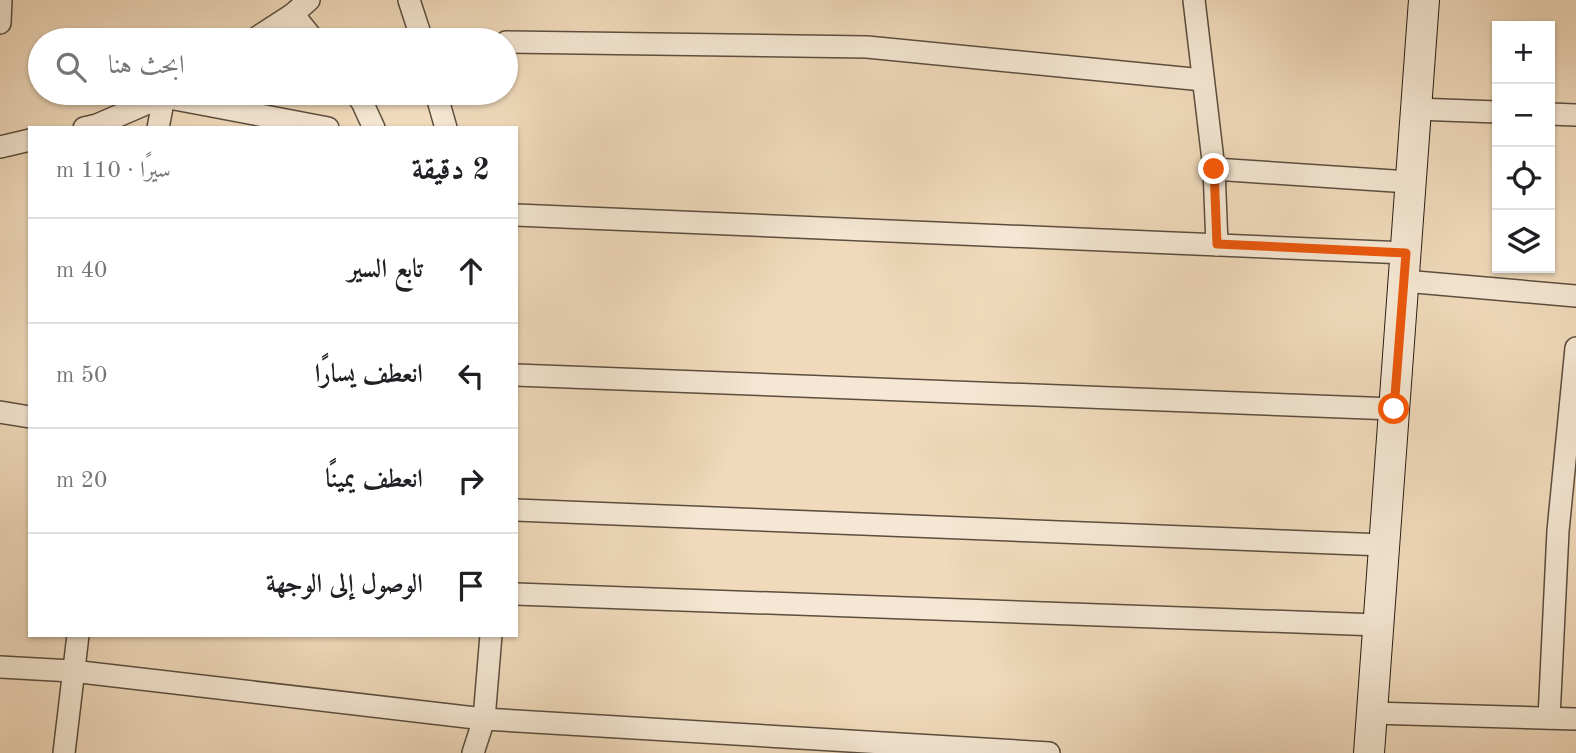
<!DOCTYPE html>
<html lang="ar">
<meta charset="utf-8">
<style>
body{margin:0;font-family:"Old Standard TT",Amiri,serif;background:#f6f6f6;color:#202124;direction:rtl}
.controls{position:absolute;right:21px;top:21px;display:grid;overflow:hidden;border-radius:0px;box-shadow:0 2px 5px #0004}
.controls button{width:63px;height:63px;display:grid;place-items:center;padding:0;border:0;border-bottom:2px solid #e0e0e0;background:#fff;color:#202124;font:35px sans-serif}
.stop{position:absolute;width:21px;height:21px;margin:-16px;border:5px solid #ea580c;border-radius:50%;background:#fff}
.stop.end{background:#ea580c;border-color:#fff;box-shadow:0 2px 7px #0008}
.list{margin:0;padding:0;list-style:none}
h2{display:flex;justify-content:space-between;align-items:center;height:91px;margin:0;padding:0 28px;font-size:30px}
h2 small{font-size:23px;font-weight:400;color:#757577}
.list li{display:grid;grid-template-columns:46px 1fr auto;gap:21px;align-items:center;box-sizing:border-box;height:105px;padding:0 28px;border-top:2px solid #e0e0e0}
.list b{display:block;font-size:26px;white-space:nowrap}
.list em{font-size:23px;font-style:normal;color:#757577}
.icon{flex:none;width:38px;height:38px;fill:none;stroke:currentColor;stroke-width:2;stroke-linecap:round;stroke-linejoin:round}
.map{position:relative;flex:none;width:1576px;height:753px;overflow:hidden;direction:ltr}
.search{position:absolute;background:#fff;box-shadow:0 2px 5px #0004;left:28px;top:28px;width:490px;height:77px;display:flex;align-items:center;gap:18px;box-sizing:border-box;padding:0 24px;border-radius:38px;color:#757577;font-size:26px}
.panel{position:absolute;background:#fff;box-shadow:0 2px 5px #0004;left:28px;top:126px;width:490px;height:511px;border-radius:0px;direction:rtl}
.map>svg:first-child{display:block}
</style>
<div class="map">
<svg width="1576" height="753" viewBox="0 0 1576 753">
<rect width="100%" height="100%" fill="#f0dabb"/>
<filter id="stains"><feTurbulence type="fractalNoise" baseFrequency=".00286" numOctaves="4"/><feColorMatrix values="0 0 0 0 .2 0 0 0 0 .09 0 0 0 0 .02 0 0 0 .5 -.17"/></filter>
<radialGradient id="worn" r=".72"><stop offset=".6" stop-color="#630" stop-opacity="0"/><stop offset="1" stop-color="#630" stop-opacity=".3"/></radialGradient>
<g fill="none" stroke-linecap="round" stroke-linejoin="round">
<g stroke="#5b4e3e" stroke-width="24">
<g id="street">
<path d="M 409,0 L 422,40"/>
<path d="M 1194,0 L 1214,169 L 1217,245"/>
<path d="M 293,14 L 314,40"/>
<path d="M 0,23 L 1,0"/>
<path d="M 253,40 L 293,14 L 309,0"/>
<path d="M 506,42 L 867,47 L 1203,80"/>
<path d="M 355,93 L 362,102 L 374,128"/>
<path d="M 436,93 L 446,128"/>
<path d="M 1416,109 L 1497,112"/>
<path d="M 1550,114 L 1576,115"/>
<path d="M 84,128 L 97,125 L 171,93"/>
<path d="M 158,128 L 164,97 L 328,128"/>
<path d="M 0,147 L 30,140"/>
<path d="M 1214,169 L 1409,182"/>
<path d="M 516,215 L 1406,253"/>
<path d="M 1404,281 L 1576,296"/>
<path d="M 516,375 L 1394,409"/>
<path d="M 0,412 L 30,417"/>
<path d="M 516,510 L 1384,545"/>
<path d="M 516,594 L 1378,625"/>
<path d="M 0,667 L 72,671 L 484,719 L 1049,753"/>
<path d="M 1372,713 L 1576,719"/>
<path d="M 1549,718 L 1558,531 L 1576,348"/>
<path d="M 64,753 L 78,635"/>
<path d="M 473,753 L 484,719 L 491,635"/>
</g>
</g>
<g stroke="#291f15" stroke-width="32">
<path id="secondary" d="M 1369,753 L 1424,0"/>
</g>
<use href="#street" stroke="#f5e7d3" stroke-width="21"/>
<use href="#secondary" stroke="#f5e7d3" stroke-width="30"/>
</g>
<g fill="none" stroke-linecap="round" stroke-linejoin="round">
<path stroke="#ea580c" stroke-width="9" d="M 1214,169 L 1217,244 L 1406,253 L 1394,409"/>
</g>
<rect width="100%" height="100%" filter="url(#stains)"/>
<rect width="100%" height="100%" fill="url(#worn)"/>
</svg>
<div class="controls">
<button>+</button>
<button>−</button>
<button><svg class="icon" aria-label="locate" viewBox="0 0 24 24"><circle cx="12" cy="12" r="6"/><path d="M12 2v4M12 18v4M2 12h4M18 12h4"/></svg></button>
<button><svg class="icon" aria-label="layers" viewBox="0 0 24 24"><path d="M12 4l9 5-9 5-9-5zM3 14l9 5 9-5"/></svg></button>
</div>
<div class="stop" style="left:1394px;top:409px"></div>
<div class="stop end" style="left:1214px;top:169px"></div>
<div class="search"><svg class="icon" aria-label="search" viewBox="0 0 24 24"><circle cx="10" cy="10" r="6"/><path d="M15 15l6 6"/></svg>ابحث هنا</div>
<section class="panel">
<h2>2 دقيقة<small>سيرًا · 110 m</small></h2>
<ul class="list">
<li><svg class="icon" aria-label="ahead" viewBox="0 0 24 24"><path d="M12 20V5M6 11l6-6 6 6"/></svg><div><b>تابع السير</b></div><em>40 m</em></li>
<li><svg class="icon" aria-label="left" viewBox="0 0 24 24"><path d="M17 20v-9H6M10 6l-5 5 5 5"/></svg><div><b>انعطف يسارًا</b></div><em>50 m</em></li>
<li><svg class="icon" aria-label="right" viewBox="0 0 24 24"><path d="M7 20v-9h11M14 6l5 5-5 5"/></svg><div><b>انعطف يمينًا</b></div><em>20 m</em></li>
<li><svg class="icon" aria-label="arrive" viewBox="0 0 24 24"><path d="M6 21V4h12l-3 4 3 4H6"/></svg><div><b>الوصول إلى الوجهة</b></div></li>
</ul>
</section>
</div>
